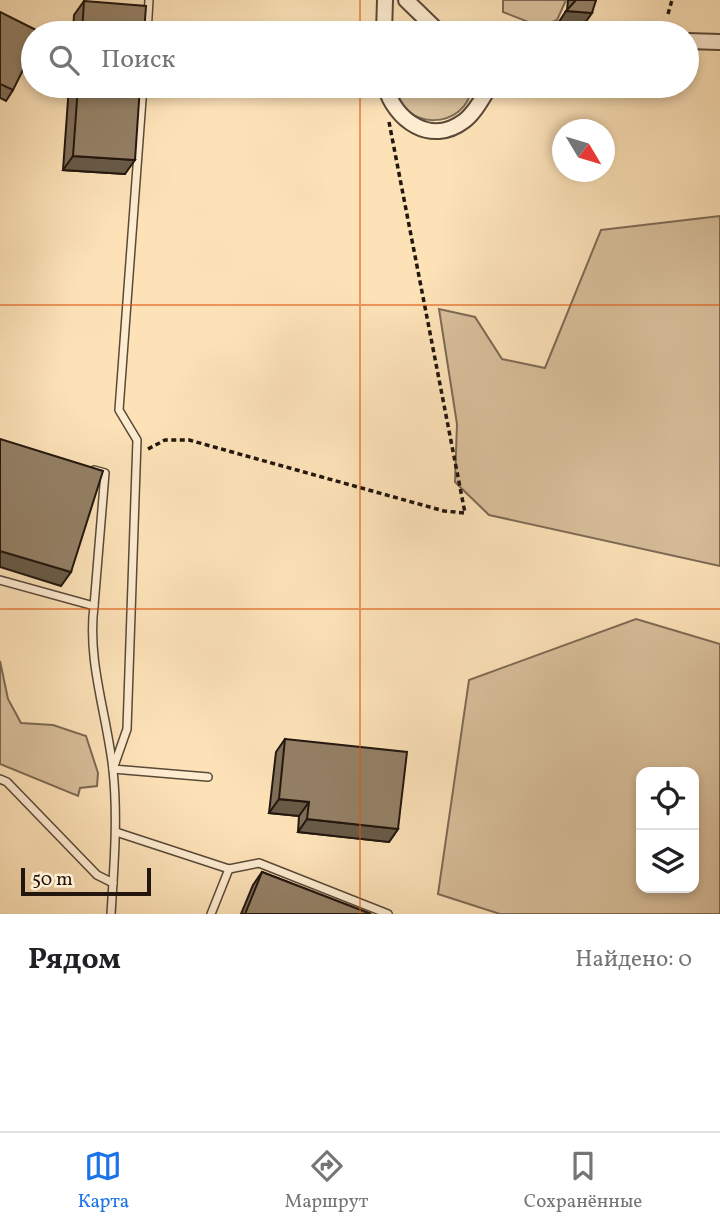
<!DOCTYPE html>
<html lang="ru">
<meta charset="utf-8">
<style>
body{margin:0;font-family:Vollkorn,serif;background:#f6f6f6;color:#202124}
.controls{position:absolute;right:21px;bottom:21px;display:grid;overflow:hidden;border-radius:14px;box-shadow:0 4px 10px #0003}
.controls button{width:63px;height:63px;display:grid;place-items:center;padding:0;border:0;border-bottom:2px solid #e0e0e0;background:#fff;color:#202124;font:35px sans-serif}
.compass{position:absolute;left:552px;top:119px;width:63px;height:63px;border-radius:50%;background:#fff;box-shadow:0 4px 10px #0003;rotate:128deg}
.scale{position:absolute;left:21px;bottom:18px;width:130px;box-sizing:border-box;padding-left:7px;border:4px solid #22160e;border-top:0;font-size:19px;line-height:24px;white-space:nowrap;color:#22160e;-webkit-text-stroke:5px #feecd1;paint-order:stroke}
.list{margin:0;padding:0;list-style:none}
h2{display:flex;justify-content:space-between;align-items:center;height:91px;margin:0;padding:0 28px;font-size:30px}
h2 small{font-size:23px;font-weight:400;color:#757577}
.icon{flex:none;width:38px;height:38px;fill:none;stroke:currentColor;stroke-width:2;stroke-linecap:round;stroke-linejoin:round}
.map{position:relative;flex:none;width:720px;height:914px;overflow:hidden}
.search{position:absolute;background:#fff;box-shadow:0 4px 10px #0003;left:21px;right:21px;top:21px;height:77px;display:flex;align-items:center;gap:18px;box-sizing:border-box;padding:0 24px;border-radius:38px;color:#757577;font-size:26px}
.sheet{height:217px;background:#fff}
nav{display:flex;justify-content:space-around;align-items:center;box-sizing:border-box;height:98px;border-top:2px solid #e0e0e0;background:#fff;font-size:19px;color:#757577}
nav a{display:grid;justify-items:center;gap:4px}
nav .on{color:#1a73e8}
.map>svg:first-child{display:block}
</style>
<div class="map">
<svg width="720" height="914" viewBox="0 0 720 914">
<rect width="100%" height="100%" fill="#fde2b8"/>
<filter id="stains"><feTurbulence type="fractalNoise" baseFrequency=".00286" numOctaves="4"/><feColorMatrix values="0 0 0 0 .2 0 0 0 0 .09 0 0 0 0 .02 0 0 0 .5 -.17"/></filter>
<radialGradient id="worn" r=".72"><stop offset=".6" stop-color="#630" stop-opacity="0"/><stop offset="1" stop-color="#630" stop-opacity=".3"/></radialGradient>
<g fill="#d8bf9b" stroke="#7d6a54" stroke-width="2" fill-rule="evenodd">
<path d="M 503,0 L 566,0 L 557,20 L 541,27 L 503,12 Z"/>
<path d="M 397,86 L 472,86 C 467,131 400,132 397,86 Z"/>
<path d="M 720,216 L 720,566 L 489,515 L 455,482 L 457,424 L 439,309 L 475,317 L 502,359 L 545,368 L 601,230 Z"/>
<path d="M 636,619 L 720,644 L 720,914 L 500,914 L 438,894 L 469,680 ZM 641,772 L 694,772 L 694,888 L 641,888 Z"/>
<path d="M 0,661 L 8,699 L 21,723 L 53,725 L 86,736 L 98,773 L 97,786 L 80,788 L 78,796 L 0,764 Z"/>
</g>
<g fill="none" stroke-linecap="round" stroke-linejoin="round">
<g stroke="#594938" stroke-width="10">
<g id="service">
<path d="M 147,33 L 149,0"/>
<path d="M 143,86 L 119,410 L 137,440 L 127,729 L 113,769 L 208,777"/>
<path d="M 0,580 L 94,606 C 87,662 107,714 113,770 C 118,818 114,866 111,914"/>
<path d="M 94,606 L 105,473 L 94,470"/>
<path d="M 0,779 L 7,782 L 97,875 L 113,883"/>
<path d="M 116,832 L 229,869 L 259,863 L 388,914"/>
<path d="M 211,914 L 229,869"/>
</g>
</g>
<g stroke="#594938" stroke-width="18">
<g id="minor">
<path d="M 406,0 L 440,33"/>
<path d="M 384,33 L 385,0"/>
<path d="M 430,33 L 436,31 L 531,33"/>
<path d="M 687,41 L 720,42"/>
<path d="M 385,86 C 395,121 431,146 464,121 C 475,113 483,97 490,86"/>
</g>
</g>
<g stroke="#22160e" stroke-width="3.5" stroke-dasharray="5 3.5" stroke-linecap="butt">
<path d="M 668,14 L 672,0"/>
<path d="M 148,449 L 165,440 L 189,440 L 444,511 L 465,513 L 389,122"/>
</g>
<use href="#service" stroke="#feecd1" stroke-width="7"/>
<use href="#minor" stroke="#feecd1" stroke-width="14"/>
</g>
<g fill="#7f6e58" stroke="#22160e" stroke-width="2">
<path d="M 568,0 L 596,0 L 582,27 L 557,25 L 567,11 Z"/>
<path d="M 84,1 L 144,33 L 73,33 L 74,15 Z"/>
<path d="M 0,13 L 13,90 L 6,101 L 0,98 Z"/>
<path d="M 69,86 L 140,86 L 125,174 L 63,170 Z"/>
<path d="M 285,739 L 398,829 L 389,842 L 298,832 L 299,816 L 269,813 L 276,752 Z"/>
<path d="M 262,872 L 371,914 L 241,914 L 253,885 Z"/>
</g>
<g fill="#685a47" stroke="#22160e" stroke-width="2">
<path d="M 566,11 L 592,13 L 582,27 L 557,25 Z"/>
<path d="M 73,156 L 135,160 L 125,174 L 63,170 Z"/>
<path d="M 0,551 L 71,572 L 61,586 L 0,567 Z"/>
<path d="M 279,799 L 309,802 L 299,816 L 269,813 Z"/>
<path d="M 307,819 L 398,829 L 389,842 L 298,832 Z"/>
</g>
<g fill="#948066" stroke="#22160e" stroke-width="2">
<path d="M 576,0 L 596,0 L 592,13 L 566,11 Z"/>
<path d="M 84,1 L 146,6 L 144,33 L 82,33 Z"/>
<path d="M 0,12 L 42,33 L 33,33 L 33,50 L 13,90 L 0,84 Z"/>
<path d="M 78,86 L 140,86 L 135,160 L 73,156 Z"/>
<path d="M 0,439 L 103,471 L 71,572 L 0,551 Z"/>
<path d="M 285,739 L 407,752 L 398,829 L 307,819 L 309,802 L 279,799 Z"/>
<path d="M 262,872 L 371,914 L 245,914 Z"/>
</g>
<path fill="none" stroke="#de560c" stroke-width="2" stroke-opacity="0.55" d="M 360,0 L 360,33M 360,86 L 360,914M 0,305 L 720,305M 0,609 L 720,609"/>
<rect width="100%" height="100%" filter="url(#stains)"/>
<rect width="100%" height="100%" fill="url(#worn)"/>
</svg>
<div class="controls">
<button><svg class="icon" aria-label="locate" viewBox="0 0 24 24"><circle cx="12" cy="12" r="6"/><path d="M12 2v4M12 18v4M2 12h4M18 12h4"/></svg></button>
<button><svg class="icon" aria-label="layers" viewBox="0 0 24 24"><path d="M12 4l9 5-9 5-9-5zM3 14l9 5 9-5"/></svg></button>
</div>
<svg class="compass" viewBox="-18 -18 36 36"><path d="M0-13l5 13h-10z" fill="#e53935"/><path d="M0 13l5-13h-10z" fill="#757577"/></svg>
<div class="scale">50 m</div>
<div class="search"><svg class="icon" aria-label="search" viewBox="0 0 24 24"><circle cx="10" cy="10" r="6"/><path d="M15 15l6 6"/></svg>Поиск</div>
</div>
<section class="sheet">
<h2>Рядом<small>Найдено: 0</small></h2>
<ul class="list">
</ul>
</section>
<nav>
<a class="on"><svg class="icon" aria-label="map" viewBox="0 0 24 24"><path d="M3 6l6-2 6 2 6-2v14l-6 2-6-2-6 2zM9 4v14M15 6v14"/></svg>Карта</a>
<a><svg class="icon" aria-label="directions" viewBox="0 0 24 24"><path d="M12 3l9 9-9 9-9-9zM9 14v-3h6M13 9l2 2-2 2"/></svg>Маршрут</a>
<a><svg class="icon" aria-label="saved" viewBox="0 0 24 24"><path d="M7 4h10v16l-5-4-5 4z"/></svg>Сохранённые</a>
</nav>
